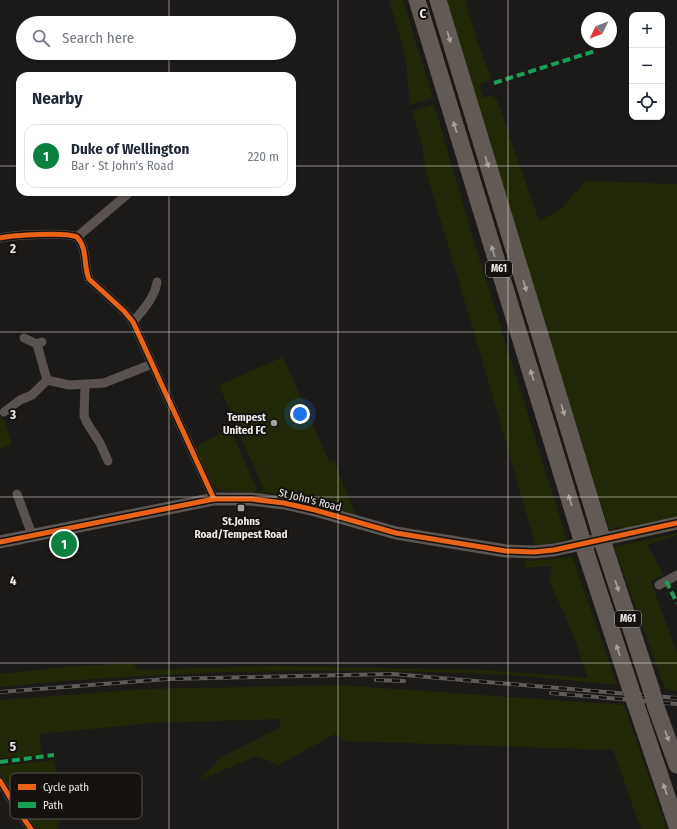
<!DOCTYPE html>
<meta charset="utf-8">
<style>
body{margin:0;font-family:"Fira Sans Condensed",sans-serif;background:#f6f6f7;color:#1f2937}
.controls{position:absolute;right:12px;top:12px;display:grid;overflow:hidden;border-radius:8px;box-shadow:0 1px 3px #0004}
.controls button{width:36px;height:36px;display:grid;place-items:center;padding:0;border:0;border-bottom:1px solid #e0e1e3;background:#fff;color:#1f2937;font:20px sans-serif}
.compass{position:absolute;left:581px;top:12px;width:36px;height:36px;border-radius:50%;background:#fff;box-shadow:0 1px 3px #0004;rotate:227deg}
.you{position:absolute;left:300px;top:414px;width:14px;height:14px;margin:-10px;border:3px solid #fff;border-radius:50%;background:#1a73e8;box-shadow:0 0 0 6px #1a73e833}
.badge{display:grid;place-items:center;width:26px;height:26px;border-radius:50%;background:#0b8043;color:#fff;font-size:13px;font-weight:700}
.pin{position:absolute;translate:-50% -50%;border:2px solid #fff;box-shadow:0 1px 4px #0006}
.list{margin:0;padding:0;list-style:none}
h2{display:flex;justify-content:space-between;align-items:center;height:52px;margin:0;padding:0 16px;font-size:17px}
h2 small{font-size:13px;font-weight:400;color:#747a83}
.list li{display:grid;grid-template-columns:26px 1fr auto;gap:12px;align-items:center;box-sizing:border-box;height:64px;margin:0 8px 8px;padding:0 8px;border:1px solid #e0e1e3;border-radius:12px}
.list b{display:block;font-size:15px;white-space:nowrap}
.list p{margin:0;font-size:13px;white-space:nowrap;color:#747a83}
.list em{font-size:13px;font-style:normal;color:#747a83}
.icon{flex:none;width:22px;height:22px;fill:none;stroke:currentColor;stroke-width:2;stroke-linecap:round;stroke-linejoin:round}
.map{position:relative;flex:none;width:677px;height:829px;overflow:hidden}
.search{position:absolute;background:#fff;box-shadow:0 1px 3px #0004;left:16px;top:16px;width:280px;height:44px;display:flex;align-items:center;gap:10px;box-sizing:border-box;padding:0 14px;border-radius:22px;color:#747a83;font-size:15px}
.panel{position:absolute;background:#fff;box-shadow:0 1px 3px #0004;left:16px;top:72px;width:280px;height:124px;border-radius:12px}
.map>svg:first-child{display:block}
</style>
<div class="map">
<svg width="677" height="829" viewBox="0 0 677 829">
<rect width="100%" height="100%" fill="#1c1a19"/>
<g fill="#202807">
<path d="M 389,0 L 403,0 L 433,98 L 410,105 L 405,54 Z"/>
<path d="M 446,0 L 465,0 L 477,40 L 491,78 L 488,81 L 479,84 L 483,98 L 491,95 L 497,100 L 539,221 L 561,209 L 585,181 L 677,184 L 677,519 L 624,531 L 622,526 L 609,530 L 471,86 Z"/>
<path d="M 434,104 L 472,235 L 567,540 L 536,547 L 483,363 L 425,168 L 422,145 L 412,111 Z"/>
<path d="M 283,357 L 329,461 L 334,460 L 356,516 C 342,512 328,506 314,502 C 285,494 255,491 225,491 L 215,488 L 196,449 L 198,448 L 197,446 L 230,428 L 258,492 L 264,490 L 219,385 Z"/>
<path d="M 0,416 L 4,419 L 12,444 L 0,449 Z"/>
<path d="M 677,533 L 677,536 L 647,545 L 664,575 L 651,581 L 677,654 L 677,691 L 665,689 L 614,547 Z"/>
<path d="M 572,556 L 617,685 C 573,681 528,675 484,674 C 323,667 160,671 0,687 L 0,674 L 65,667 L 133,663 L 138,670 L 276,666 L 484,670 L 588,678 L 573,634 L 549,580 L 552,566 L 524,568 L 525,561 L 553,559 Z"/>
<path d="M 338,685 L 624,705 L 667,829 L 641,829 L 613,750 L 346,741 L 335,734 L 278,765 L 257,756 L 200,780 L 221,757 L 280,727 L 281,719 L 152,723 L 39,734 L 42,756 L 0,758 L 0,700 L 146,689 Z"/>
<path d="M 54,760 L 63,813 L 57,829 L 37,829 L 28,819 L 0,773 L 0,766 Z"/>
</g>
<g fill="none" stroke-linecap="round" stroke-linejoin="round">
<g stroke="#59524f" stroke-width="9">
<path d="M 77,237 L 130,192"/>
<path d="M 0,238 C 13,235 66,232 77,237 C 88,249 83,265 89,279 L 124,311 L 133,322 L 214,499"/>
<path d="M 133,322 C 143,310 155,297 157,282"/>
<path d="M 24,338 L 37,344 L 42,342"/>
<path d="M 37,344 L 47,380"/>
<path d="M 85,385 L 84,416 L 87,423 L 100,443 L 108,461"/>
<path d="M 4,412 L 20,400 L 32,395 L 47,380 L 69,385 L 104,383 L 152,364"/>
<path d="M 17,494 L 32,535"/>
<path d="M 659,585 L 677,575"/>
<path d="M 0,781 L 17,809 L 31,829"/>
</g>
<path stroke="#5c5550" stroke-width="13" d="M 0,542 L 214,499 L 251,499 L 284,503 L 315,510 L 396,533 L 506,551 L 534,552 L 554,550 L 677,523"/>
<g stroke="#625a55" stroke-width="17">
<path d="M 417,0 L 581,537"/>
<path d="M 438,0 L 600,532"/>
<path d="M 605,549 L 651,689"/>
<path d="M 586,553 L 630,687"/>
<path d="M 636,705 L 677,826"/>
<path d="M 656,707 L 677,765"/>
</g>
<g stroke="#5e5b58" stroke-width="4">
<g id="rail">
<path d="M 376,680 L 404,681"/>
<path d="M 0,692 L 167,679 L 393,674 L 677,698"/>
<path d="M 551,693 L 677,704"/>
</g>
</g>
<use href="#rail" stroke="#14110f" stroke-width="2.5" stroke-dasharray="8" stroke-linecap="butt"/>
<g stroke="#625a55" stroke-width="17">
<path d="M 600,532 L 605,549"/>
<path d="M 581,537 L 586,553"/>
<path d="M 630,687 L 636,705"/>
<path d="M 651,689 L 656,707"/>
</g>
<g stroke="#1a9f57" stroke-width="4" stroke-dasharray="8 4" stroke-linecap="butt">
<path d="M 494,83 L 595,51"/>
<path d="M 666,581 L 677,603"/>
<path d="M 0,762 L 54,755"/>
</g>
<g stroke="#14110f" stroke-width="8">
<g id="cycleway">
<path d="M 0,238 C 13,235 66,232 77,237 C 88,249 83,265 89,279 L 124,311 L 133,322 L 214,499"/>
<path d="M 0,542 L 214,499 L 251,499 L 284,503 L 315,510 L 396,533 L 506,551 L 534,552 L 554,550 L 677,523"/>
<path d="M 0,781 L 17,809 L 31,829"/>
</g>
</g>
<use href="#cycleway" stroke="#ea6118" stroke-width="5"/>
</g>
<defs><path id="oneway-solid" d="M-6-.8H1V-3.2L6.5 0L1 3.2V.8H-6Z"/></defs>
<g fill="#a7a29e">
<use href="#oneway-solid" transform="translate(449 37) rotate(73)"/>
<use href="#oneway-solid" transform="translate(455 127) rotate(-107)"/>
<use href="#oneway-solid" transform="translate(487 162) rotate(73)"/>
<use href="#oneway-solid" transform="translate(493 251) rotate(-107)"/>
<use href="#oneway-solid" transform="translate(525 286) rotate(73)"/>
<use href="#oneway-solid" transform="translate(532 375) rotate(-107)"/>
<use href="#oneway-solid" transform="translate(563 410) rotate(73)"/>
<use href="#oneway-solid" transform="translate(570 500) rotate(-107)"/>
<use href="#oneway-solid" transform="translate(617 586) rotate(72)"/>
<use href="#oneway-solid" transform="translate(618 650) rotate(-108)"/>
<use href="#oneway-solid" transform="translate(667 736) rotate(70)"/>
<use href="#oneway-solid" transform="translate(665 789) rotate(-109)"/>
</g>
<path fill="none" stroke="#eceae8" stroke-width="1" stroke-opacity="0.55" d="M 169,0 L 169,23M 338,0 L 338,829M 508,0 L 508,829M 169,53 L 169,76M 0,166 L 20,166M 292,166 L 677,166M 169,192 L 169,829M 0,332 L 677,332M 0,497 L 677,497M 0,663 L 677,663"/>
<g fill="#a3a1a0" stroke="#14110f" stroke-width="1.5">
<circle cx="274" cy="423" r="4"/>
<rect x="237" y="504" width="8" height="8" rx="2"/>
</g>
<g text-anchor="middle" dominant-baseline="central" stroke-width="4" stroke-linejoin="round" paint-order="stroke">
<g fill="#14110f" stroke="#aba9a7" stroke-width="1">
<rect x="486" y="261" width="26" height="16" rx="3"/>
<rect x="615" y="611" width="26" height="16" rx="3"/>
</g>
<g font-size="10" font-weight="bold" fill="#eceae8">
<text x="499" y="269">M61</text>
<text x="628" y="619">M61</text>
</g>
<g font-size="11" font-weight="bold" fill="#eceae8" stroke="#14110f" text-anchor="end">
<text x="266" y="417">Tempest<tspan x="266" dy="13">United FC</tspan></text>
<text x="241" y="521" text-anchor="middle">St.Johns<tspan x="241" dy="13">Road/Tempest Road</tspan></text>
</g>
<g font-size="11" fill="#eceae8" stroke="#14110f">
<text transform="translate(310 500) rotate(14)">St John's Road</text>
</g>
</g>
<rect x="10" y="773" width="132" height="46" rx="6" fill="#14110f" stroke="#555250" stroke-width="1"/>
<rect x="18" y="784" width="18" height="6" fill="#ea6118"/>
<rect x="18" y="802" width="18" height="6" fill="#1a9f57"/>
<g font-size="11" fill="#eceae8">
<text x="43" y="791">Cycle path</text>
<text x="43" y="809">Path</text>
</g>
<g font-size="13" text-anchor="middle" font-weight="bold" fill="#eceae8" stroke="#14110f" stroke-width="4" stroke-linejoin="round" paint-order="stroke">
<text x="423" y="18">C</text>
<text x="13" y="253">2</text>
<text x="13" y="419">3</text>
<text x="13" y="585">4</text>
<text x="13" y="751">5</text>
</g>
</svg>
<div class="controls">
<button>+</button>
<button>−</button>
<button><svg class="icon" aria-label="locate" viewBox="0 0 24 24"><circle cx="12" cy="12" r="6"/><path d="M12 2v4M12 18v4M2 12h4M18 12h4"/></svg></button>
</div>
<svg class="compass" viewBox="-18 -18 36 36"><path d="M0-13l5 13h-10z" fill="#e53935"/><path d="M0 13l5-13h-10z" fill="#747a83"/></svg>
<div class="you"></div>
<div class="pin badge" style="left:64px;top:544px">1</div>
<div class="search"><svg class="icon" aria-label="search" viewBox="0 0 24 24"><circle cx="10" cy="10" r="6"/><path d="M15 15l6 6"/></svg>Search here</div>
<section class="panel">
<h2>Nearby<small></small></h2>
<ul class="list">
<li><span class="badge">1</span><div><b>Duke of Wellington</b><p>Bar · St John's Road</p></div><em>220 m</em></li>
</ul>
</section>
</div>
